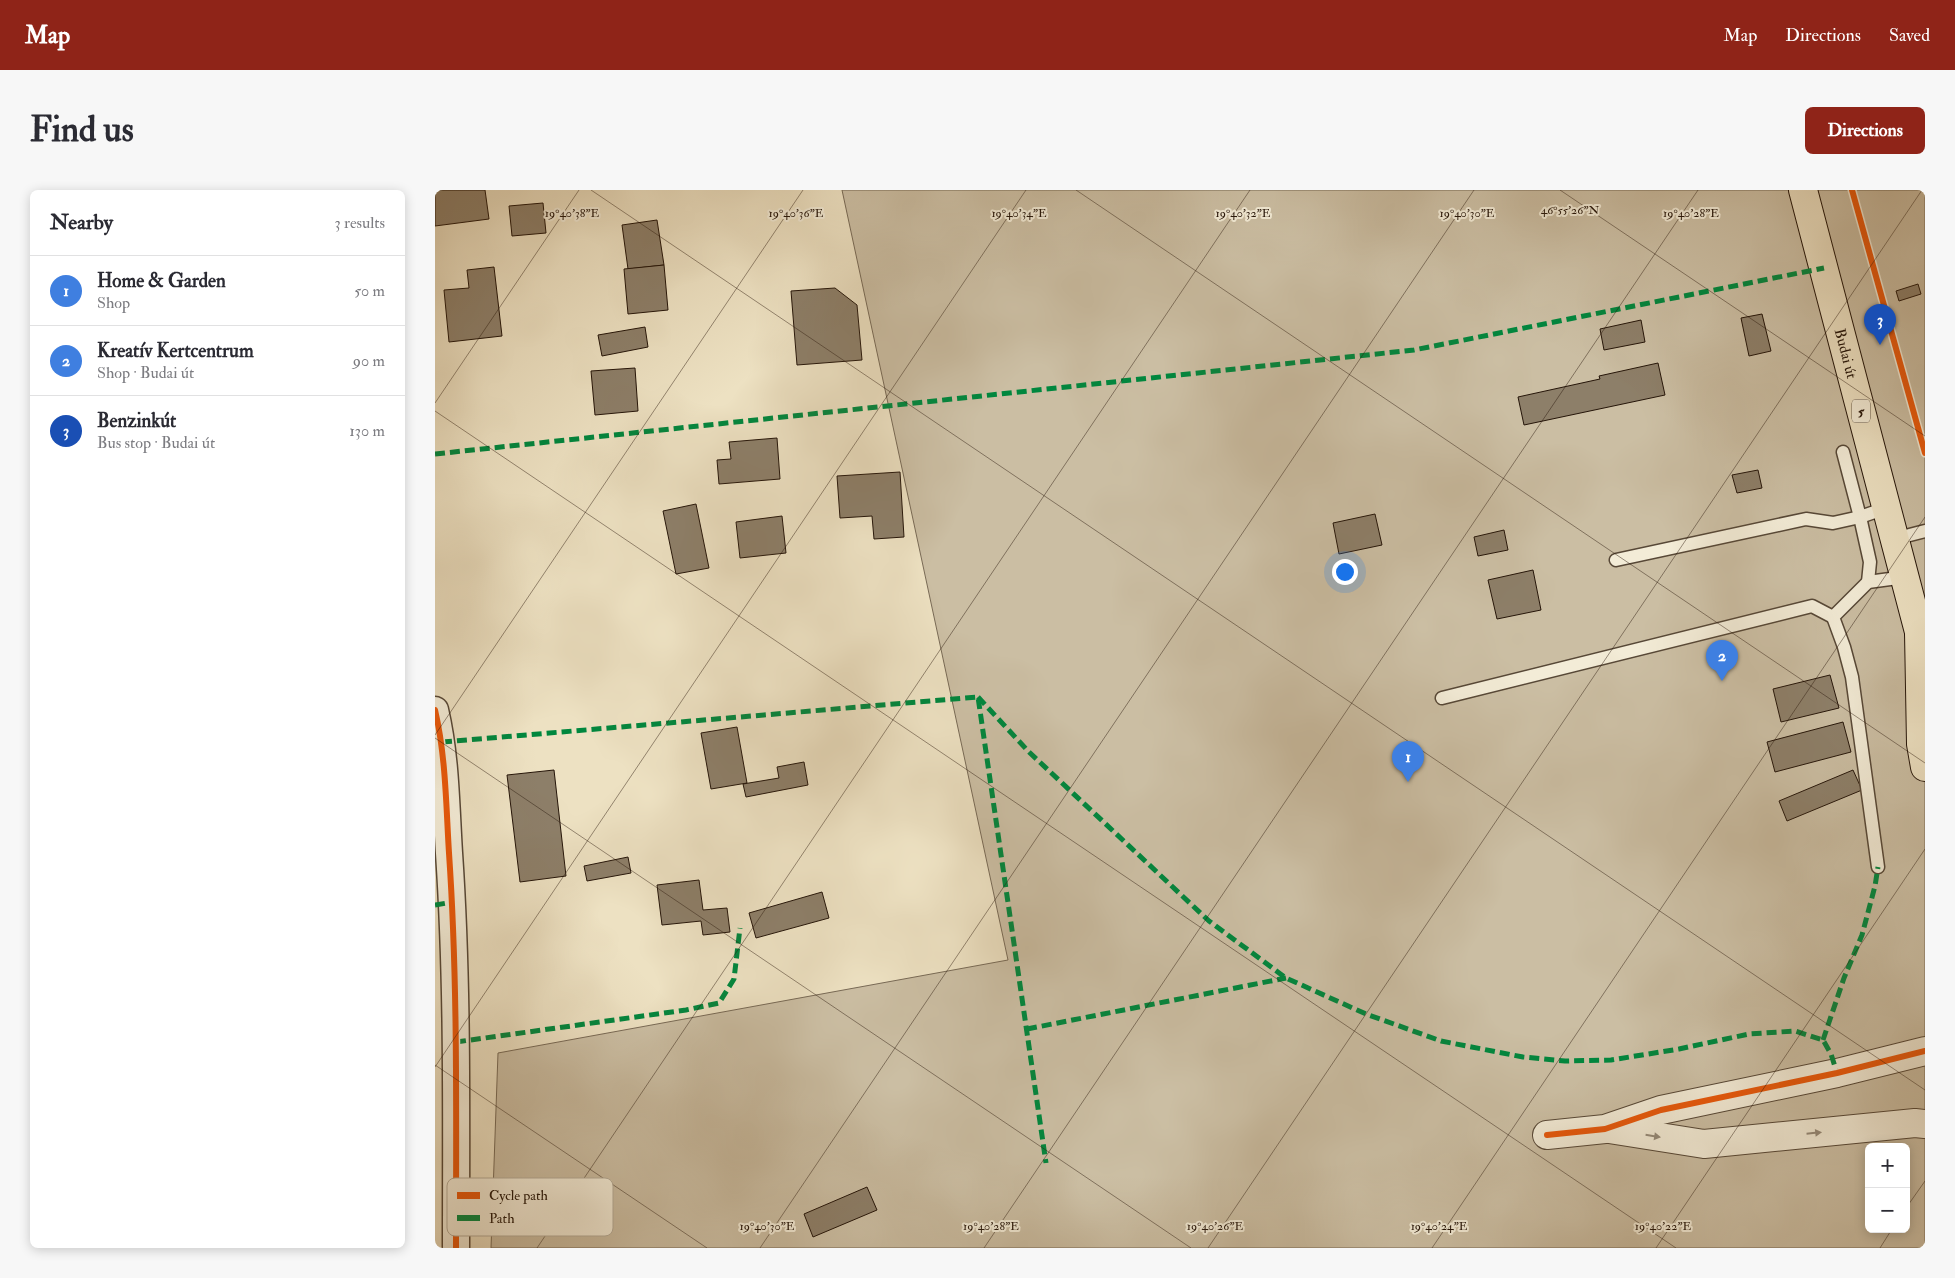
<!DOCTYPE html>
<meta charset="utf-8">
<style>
body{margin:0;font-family:"IM FELL Double Pica",serif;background:#f7f7f7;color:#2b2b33}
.controls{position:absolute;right:15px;bottom:15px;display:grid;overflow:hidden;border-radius:8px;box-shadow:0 2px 12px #0003}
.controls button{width:45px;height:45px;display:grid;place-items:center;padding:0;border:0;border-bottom:1px solid #e1e1e2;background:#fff;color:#2b2b33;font:25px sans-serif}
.you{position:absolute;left:909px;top:381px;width:18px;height:18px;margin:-12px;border:4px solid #fff;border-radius:50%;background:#1a73e8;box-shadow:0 0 0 8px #1a73e833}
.badge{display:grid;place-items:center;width:32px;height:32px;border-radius:50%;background:#8f2418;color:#fff;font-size:16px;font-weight:700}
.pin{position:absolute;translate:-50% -41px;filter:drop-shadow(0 1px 2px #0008)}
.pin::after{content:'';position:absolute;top:26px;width:18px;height:15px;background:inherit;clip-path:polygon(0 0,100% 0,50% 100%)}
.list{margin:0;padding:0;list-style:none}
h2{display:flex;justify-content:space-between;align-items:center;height:65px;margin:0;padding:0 20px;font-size:21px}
h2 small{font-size:16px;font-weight:400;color:#7c7c81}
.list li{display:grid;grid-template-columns:32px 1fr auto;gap:15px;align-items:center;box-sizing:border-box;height:70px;padding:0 20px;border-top:1px solid #e1e1e2}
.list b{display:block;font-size:19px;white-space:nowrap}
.list p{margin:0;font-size:16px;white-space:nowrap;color:#7c7c81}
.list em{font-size:16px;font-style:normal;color:#7c7c81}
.map{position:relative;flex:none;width:1490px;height:1058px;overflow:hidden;border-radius:8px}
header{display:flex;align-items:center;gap:30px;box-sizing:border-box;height:70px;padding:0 25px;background:#8f2418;color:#fff}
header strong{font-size:24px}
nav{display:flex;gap:28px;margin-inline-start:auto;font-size:18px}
.intro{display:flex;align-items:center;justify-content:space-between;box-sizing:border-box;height:120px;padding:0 30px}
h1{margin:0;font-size:35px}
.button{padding:12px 22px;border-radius:8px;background:#8f2418;color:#fff;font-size:18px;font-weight:700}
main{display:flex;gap:30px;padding:0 30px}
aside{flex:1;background:#fff;border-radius:8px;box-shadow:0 2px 12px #0003}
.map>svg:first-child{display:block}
</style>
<header>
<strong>Map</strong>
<nav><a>Map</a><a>Directions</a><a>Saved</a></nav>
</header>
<div class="intro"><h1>Find us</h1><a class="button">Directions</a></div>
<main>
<aside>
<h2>Nearby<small>3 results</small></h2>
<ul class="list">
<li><span class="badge" style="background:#3f7fe0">1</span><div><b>Home &amp; Garden</b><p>Shop</p></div><em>50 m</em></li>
<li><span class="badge" style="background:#3f7fe0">2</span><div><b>Kreatív Kertcentrum</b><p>Shop · Budai út</p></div><em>90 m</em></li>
<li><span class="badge" style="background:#1a4fb4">3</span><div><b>Benzinkút</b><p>Bus stop · Budai út</p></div><em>130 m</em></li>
</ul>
</aside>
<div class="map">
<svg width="1490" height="1058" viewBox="0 0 1490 1058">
<rect width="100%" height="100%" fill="#ede1c2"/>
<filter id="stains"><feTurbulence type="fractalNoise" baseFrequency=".004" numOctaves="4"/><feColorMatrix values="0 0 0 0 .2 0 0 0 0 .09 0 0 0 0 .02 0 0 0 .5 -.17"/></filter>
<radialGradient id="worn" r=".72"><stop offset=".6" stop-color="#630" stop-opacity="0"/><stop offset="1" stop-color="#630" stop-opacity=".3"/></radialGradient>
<path fill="#cbbea3" stroke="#786a56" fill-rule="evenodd" d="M 407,0 L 1490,0 L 1490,1058 L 56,1058 L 63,863 L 573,770 ZM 1434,957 L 1471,957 L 1471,1039 L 1434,1039 Z"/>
<g fill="#8d7f69" stroke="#251509">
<path d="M 0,0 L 50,0 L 54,29 L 0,36 Z"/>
<path d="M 108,13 L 111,43 L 77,46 L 74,16 Z"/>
<path d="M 222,30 L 229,75 L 193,79 L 187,35 Z"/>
<path d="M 229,75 L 233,120 L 193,124 L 189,79 Z"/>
<path d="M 59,77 L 67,146 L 14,152 L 9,100 L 34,98 L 32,80 Z"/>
<path d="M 1483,94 L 1486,104 L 1464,111 L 1461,101 Z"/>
<path d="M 400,98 L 422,115 L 427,170 L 362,175 L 356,101 Z"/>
<path d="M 1327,124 L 1336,161 L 1314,166 L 1306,128 Z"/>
<path d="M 1206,130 L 1210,152 L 1169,160 L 1165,139 Z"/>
<path d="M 210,137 L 213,157 L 167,166 L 163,145 Z"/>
<path d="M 1223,173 L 1230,205 L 1089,235 L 1083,207 L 1165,189 L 1164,186 Z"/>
<path d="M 200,178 L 203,221 L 160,225 L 156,181 Z"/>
<path d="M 342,248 L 345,289 L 284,294 L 282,270 L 296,269 L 294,252 Z"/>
<path d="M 1323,280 L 1327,298 L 1302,303 L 1297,285 Z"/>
<path d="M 465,282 L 469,347 L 439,349 L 437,326 L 405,328 L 402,286 Z"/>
<path d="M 261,314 L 274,378 L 241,384 L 228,321 Z"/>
<path d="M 940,324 L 947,355 L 904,364 L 898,333 Z"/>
<path d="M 347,326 L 351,363 L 305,368 L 301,332 Z"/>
<path d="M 1069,340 L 1073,360 L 1043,366 L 1039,347 Z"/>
<path d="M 1098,380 L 1106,420 L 1062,429 L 1053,390 Z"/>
<path d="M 1395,485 L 1404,518 L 1346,532 L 1338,499 Z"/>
<path d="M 1408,532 L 1416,562 L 1340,582 L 1332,552 Z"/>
<path d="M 302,537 L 312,593 L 276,599 L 266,543 Z"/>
<path d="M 369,572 L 373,595 L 311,607 L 308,594 L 344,588 L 342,577 Z"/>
<path d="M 119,580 L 131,686 L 85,692 L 72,585 Z"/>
<path d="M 1418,580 L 1427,600 L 1352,631 L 1344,611 Z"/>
<path d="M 193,667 L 196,683 L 152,691 L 149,676 Z"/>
<path d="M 264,690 L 268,720 L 292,718 L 295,742 L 268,745 L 266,731 L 227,735 L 222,695 Z"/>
<path d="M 387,702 L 394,728 L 321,748 L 314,723 Z"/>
<path d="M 432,997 L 442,1020 L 378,1047 L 369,1024 Z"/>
</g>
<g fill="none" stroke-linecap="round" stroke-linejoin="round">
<g stroke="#574837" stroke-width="15">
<g id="service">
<path d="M 1408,262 L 1425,327 L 1435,372 L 1433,392"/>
<path d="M 1459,349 L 1490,341"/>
<path d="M 1181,370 L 1371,329 L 1398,333 L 1425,327 L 1451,318"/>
<path d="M 1007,508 L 1377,416 L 1398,427"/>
<path d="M 1443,677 L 1417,487 L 1409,457 L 1398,427 L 1433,392 L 1470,387"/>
</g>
</g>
<g stroke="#574837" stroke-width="29">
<path id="minor" d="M 0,520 C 11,567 11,616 14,663 C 23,795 21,926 21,1058"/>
</g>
<g stroke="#574837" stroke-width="30">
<g id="tertiary">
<path d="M 1174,939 L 1269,954 L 1480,933 L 1490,934"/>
<path d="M 1112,945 L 1170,939 L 1226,920 L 1402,883 L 1490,861"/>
</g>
</g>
<g stroke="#251509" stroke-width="30">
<g id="primary">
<path id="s1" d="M 1368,0 L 1484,442 L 1490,455"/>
<path d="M 1484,442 L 1486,554 L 1490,577"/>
</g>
</g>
<use href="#service" stroke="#f3ecd7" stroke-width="12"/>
<use href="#minor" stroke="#f3ecd7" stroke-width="26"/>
<use href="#tertiary" stroke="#f3ecd7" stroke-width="28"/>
<use href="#primary" stroke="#ede1c2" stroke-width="28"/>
<g stroke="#00873e" stroke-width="5" stroke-dasharray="10 5" stroke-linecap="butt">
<path d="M 0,264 L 979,160 L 1389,78"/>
<path d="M 543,507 L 594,562 L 774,731 L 851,788 L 931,824 L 1006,851 L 1088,867 L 1130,871 L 1176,870 L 1244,859 L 1314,844 L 1360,841 L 1388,850 L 1396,864 L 1402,883"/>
<path d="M 7,552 L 543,507 L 611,973"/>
<path d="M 0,715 L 18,712"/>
<path d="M 592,839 L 851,788"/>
<path d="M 1388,850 L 1409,788 L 1427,745 L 1440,696 L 1443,677"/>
<path d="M 21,852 L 251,820 L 284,813 L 299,789 L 305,738"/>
</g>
<g stroke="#f3ecd7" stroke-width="9">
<g id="cycleway">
<path d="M 1417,0 L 1490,263"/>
<path d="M 0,520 C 11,567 11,616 14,663 C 23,795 21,926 21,1058"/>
<path d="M 1112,945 L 1170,939 L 1226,920 L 1402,883 L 1490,861"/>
</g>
</g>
<use href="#cycleway" stroke="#e8590c" stroke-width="6"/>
</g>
<defs><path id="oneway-solid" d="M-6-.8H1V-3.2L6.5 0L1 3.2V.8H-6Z" transform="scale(1.25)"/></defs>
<g fill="#968b7a">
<use href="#oneway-solid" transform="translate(1379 943) rotate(-6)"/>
<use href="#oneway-solid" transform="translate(1218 946) rotate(9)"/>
</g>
<path fill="none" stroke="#251509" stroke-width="1" stroke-opacity="0.45" d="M 156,0 L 1490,900M 641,0 L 1490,573M 1125,0 L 1490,246M 0,213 L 144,0M 0,221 L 1241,1058M 0,545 L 368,0M 0,548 L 756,1058M 0,875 L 272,1058M 0,877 L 591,0M 1471,1018 L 1490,991M 102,1058 L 815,0M 325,1058 L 1039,0M 549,1058 L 1263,0M 773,1058 L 1487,0M 997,1058 L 1490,327M 1221,1058 L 1490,659M 1445,1058 L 1457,1039"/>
<g text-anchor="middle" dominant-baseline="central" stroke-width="4" stroke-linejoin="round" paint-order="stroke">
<rect fill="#f3ecd7" stroke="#635647" stroke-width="1" x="1417" y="209.5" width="18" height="23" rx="4"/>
<g font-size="14" font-weight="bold" fill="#251509">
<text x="1426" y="221">5</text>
</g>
<g font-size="15" fill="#251509" stroke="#f3ecd7">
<text stroke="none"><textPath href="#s1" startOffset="169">Budai út</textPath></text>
</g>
</g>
<rect x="12" y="988" width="166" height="58" rx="8" fill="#f3ecd7" stroke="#b5ac99" stroke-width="1"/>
<rect x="22" y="1002" width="23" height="7" fill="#e8590c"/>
<rect x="22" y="1025" width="23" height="6" fill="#00873e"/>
<g font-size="14" fill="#251509">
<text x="54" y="1010">Cycle path</text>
<text x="54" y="1033">Path</text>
</g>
<g font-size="12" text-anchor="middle" fill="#251509" stroke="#f3ecd7" stroke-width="4" stroke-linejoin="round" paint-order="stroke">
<text x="1135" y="24">46°55'26"N</text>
<text x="137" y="27">19°40'38"E</text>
<text x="361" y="27">19°40'36"E</text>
<text x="584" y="27">19°40'34"E</text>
<text x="808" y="27">19°40'32"E</text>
<text x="1032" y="27">19°40'30"E</text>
<text x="1256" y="27">19°40'28"E</text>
<text x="332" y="1040">19°40'30"E</text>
<text x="556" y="1040">19°40'28"E</text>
<text x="780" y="1040">19°40'26"E</text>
<text x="1004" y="1040">19°40'24"E</text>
<text x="1228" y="1040">19°40'22"E</text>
</g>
<rect width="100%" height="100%" filter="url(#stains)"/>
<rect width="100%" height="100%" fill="url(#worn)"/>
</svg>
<div class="controls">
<button>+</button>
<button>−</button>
</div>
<div class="you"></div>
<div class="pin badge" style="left:973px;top:592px;background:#3f7fe0">1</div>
<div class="pin badge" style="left:1287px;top:491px;background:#3f7fe0">2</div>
<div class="pin badge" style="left:1445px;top:155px;background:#1a4fb4">3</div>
</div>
</main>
